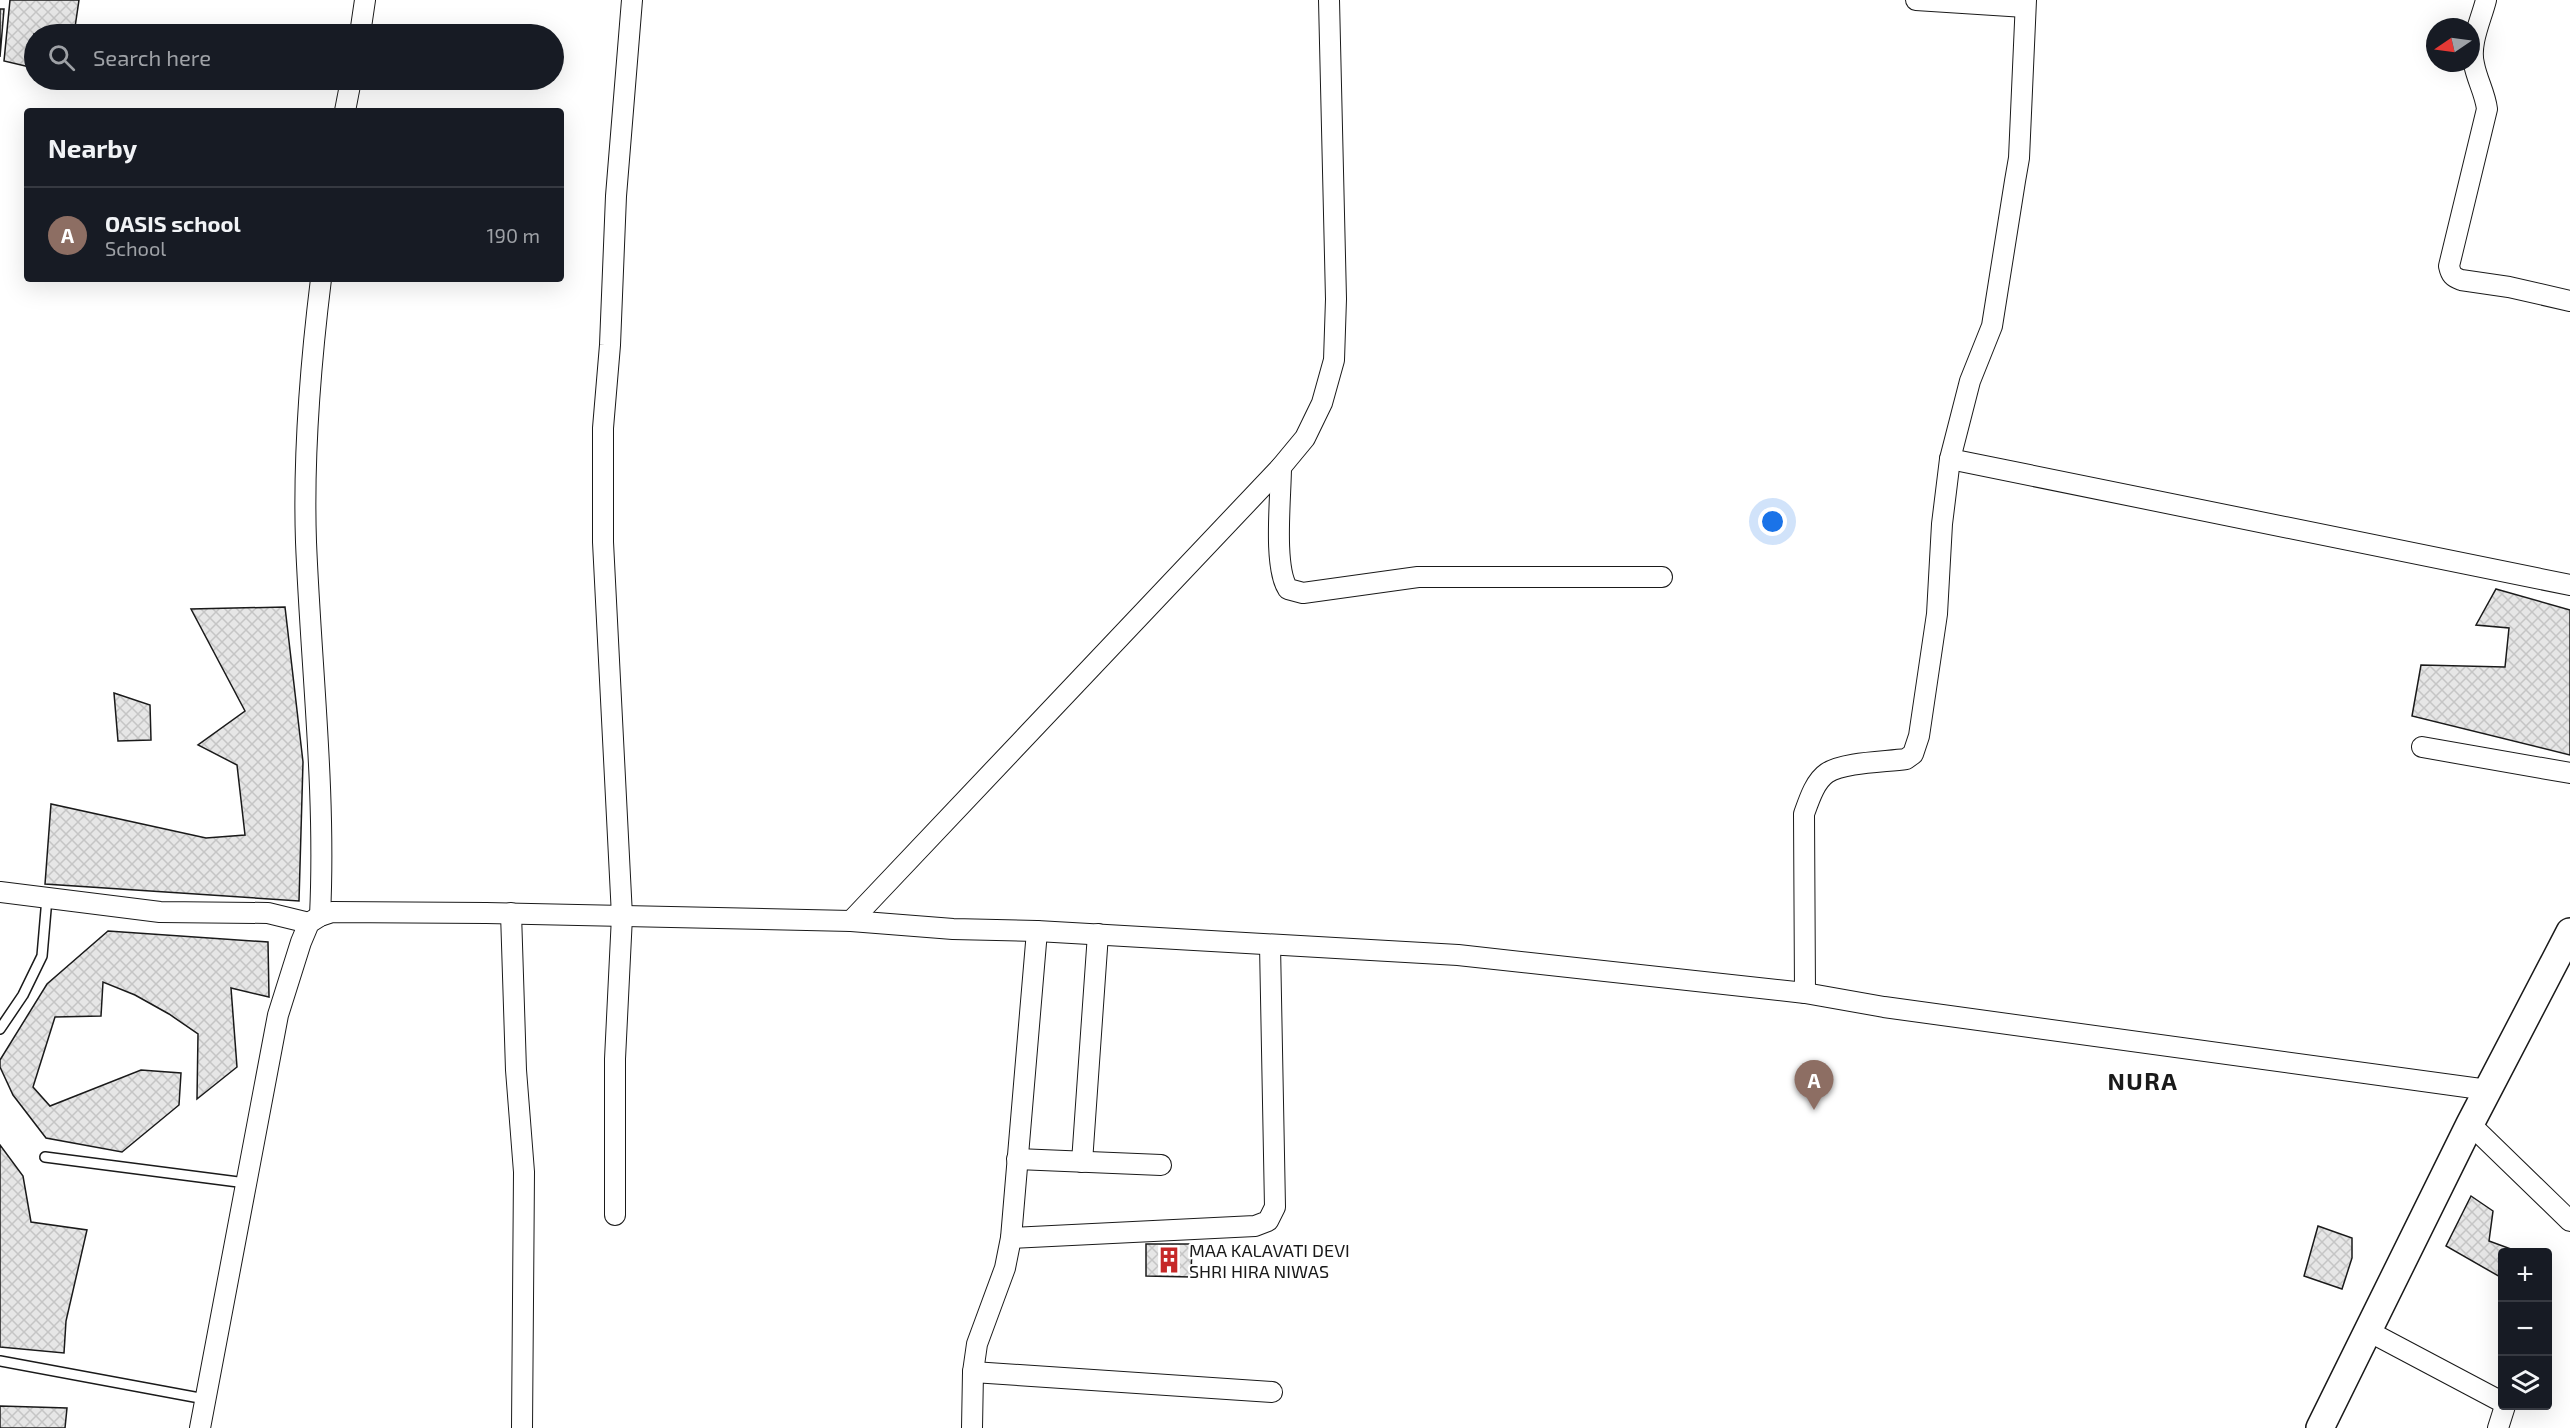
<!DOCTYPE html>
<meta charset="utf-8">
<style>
body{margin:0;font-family:"Exo 2",sans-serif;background:#242831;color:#f1f3f6}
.controls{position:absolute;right:18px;bottom:18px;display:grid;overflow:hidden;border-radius:6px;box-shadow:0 6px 24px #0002}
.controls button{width:54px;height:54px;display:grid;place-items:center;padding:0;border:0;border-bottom:2px solid #363941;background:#171b24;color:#f1f3f6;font:30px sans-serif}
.compass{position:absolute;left:2426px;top:18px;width:54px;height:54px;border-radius:50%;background:#171b24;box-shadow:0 6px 24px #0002;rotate:257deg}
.you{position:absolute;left:1773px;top:522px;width:21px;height:21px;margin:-15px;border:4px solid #fff;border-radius:50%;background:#1a73e8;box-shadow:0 0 0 9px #1a73e833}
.badge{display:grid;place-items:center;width:39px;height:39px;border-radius:50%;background:#c62828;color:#fff;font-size:20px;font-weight:700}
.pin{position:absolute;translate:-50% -50px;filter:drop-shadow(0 2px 3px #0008)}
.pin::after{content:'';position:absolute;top:32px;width:21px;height:18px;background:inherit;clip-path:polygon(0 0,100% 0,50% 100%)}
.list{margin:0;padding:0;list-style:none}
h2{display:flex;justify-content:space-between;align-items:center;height:78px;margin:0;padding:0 24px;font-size:26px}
h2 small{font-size:20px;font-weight:400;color:#9ea1a6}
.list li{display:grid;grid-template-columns:39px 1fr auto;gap:18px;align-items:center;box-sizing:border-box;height:96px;padding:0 24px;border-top:2px solid #363941}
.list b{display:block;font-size:22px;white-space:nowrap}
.list p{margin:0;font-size:20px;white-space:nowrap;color:#9ea1a6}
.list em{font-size:20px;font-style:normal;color:#9ea1a6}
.icon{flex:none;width:33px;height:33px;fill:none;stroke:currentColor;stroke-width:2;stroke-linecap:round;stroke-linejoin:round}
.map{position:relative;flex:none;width:2570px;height:1428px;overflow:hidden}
.search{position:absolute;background:#171b24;box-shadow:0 6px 24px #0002;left:24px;top:24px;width:540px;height:66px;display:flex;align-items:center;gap:15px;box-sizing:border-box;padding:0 21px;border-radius:33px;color:#9ea1a6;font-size:22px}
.panel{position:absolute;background:#171b24;box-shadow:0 6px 24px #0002;left:24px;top:108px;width:540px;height:174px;border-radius:6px}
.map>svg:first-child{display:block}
</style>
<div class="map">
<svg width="2570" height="1428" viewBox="0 0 2570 1428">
<defs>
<pattern id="building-cross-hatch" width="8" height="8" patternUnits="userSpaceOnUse" patternTransform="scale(1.5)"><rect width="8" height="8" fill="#e6e6e6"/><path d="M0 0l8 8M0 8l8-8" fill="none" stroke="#c5c5c5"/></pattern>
</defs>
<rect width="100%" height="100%" fill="#fff"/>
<g fill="url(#building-cross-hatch)" stroke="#1a1a1a" stroke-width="1.5">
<path d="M 10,0 L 79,0 L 74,34 L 34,34 L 34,68 L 4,61 Z"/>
<path d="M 0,9 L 4,9 L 0,57 Z"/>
<path d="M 2496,589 L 2570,610 L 2570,755 L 2412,716 L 2421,665 L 2505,667 L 2509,628 L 2476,625 Z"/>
<path d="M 285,607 L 303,762 L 299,901 L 45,884 L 51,804 L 206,838 L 245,835 L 237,765 L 198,745 L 245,711 L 191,609 Z"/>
<path d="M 114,693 L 150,705 L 151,740 L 118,741 Z"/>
<path d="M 108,931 L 268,942 L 269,997 L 231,988 L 237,1067 L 197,1099 L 198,1034 L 169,1014 L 135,995 L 103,982 L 101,1016 L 55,1017 L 33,1087 L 50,1106 L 141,1070 L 181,1073 L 179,1105 L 122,1152 L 46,1138 L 13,1095 L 0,1067 L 0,1060 L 47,984 Z"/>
<path d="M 0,1145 L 23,1176 L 31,1222 L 87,1230 L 66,1321 L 64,1353 L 0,1347 Z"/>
<path d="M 2471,1196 L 2493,1211 L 2489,1241 L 2519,1252 L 2502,1252 L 2502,1278 L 2446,1246 Z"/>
<path d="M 2318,1226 L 2352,1238 L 2352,1258 L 2342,1289 L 2304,1276 Z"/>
<path d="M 1146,1244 L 1192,1244 L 1191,1277 L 1146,1276 Z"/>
<path d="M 0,1406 L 67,1408 L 65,1428 L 0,1428 Z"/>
</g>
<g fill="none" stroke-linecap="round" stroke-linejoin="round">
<g stroke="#1a1a1a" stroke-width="12">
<g id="service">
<path d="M 0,1029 L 23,995 L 42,956 L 47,898"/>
<path d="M 45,1157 L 246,1183"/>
<path d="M 0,1361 L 205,1399"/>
</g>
</g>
<g stroke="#1a1a1a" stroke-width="22">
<g id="minor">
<path d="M 1916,0 L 2025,7"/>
<path d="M 2486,0 C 2481,20 2469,44 2474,64 C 2477,80 2485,93 2487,109 L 2449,266 C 2451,275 2453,277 2461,280 L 2509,287 L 2570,301"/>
<path d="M 360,34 L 365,0"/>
<path d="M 345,111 L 351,80"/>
<path d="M 1950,459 L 2570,585"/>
<path d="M 1281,467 C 1281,496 1273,567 1288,589 L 1303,593 L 1418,577 L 1662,577"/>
<path d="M 2422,747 L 2570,773"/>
<path d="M 0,892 L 160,912 L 268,913 L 309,923"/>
<path d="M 511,913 L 516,1070 L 524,1172 L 522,1428"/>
<path d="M 320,916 C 326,791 311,667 306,542 C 303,453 310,368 321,279"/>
<path d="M 851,921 L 1281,467 L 1305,438 L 1322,403 L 1334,360 L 1336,299 L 1329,0"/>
<path d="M 1805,993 L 1804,814 C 1809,800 1815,781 1827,773 C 1844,762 1885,762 1906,759 L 1913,754 L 1919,736 L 1937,614 L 1942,524 L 1950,459 L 1970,381 L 1992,326 L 2015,181 L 2019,158 L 2026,0"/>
<path d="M 2470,1124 L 2570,1221"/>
<path d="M 1017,1159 L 1161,1165"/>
<path d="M 1082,1162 L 1098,934"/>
<path d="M 615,1215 L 615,1059 L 622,916 L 603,542 L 603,428 L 610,345 L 616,196 L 632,0"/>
<path d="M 1011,1238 L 1255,1226 L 1268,1221 L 1275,1207 L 1270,945"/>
<path d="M 2368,1331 L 2502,1402"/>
<path d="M 973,1372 L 1272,1392"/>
<path d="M 200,1428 L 278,1015 L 301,942 L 309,923 L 320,916 L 332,912 L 486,913 L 851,921 L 953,929 L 1037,931 L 1458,955 L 1805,993 L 1884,1007 L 2488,1090"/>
<path d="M 972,1428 L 973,1372 L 977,1344 L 1005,1268 L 1011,1238 L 1037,931"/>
<path d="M 2498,1428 L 2505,1406"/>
</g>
</g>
<g stroke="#1a1a1a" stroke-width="30">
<path id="secondary" d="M 2320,1428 L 2470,1124 L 2570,932"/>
</g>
<use href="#service" stroke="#fff" stroke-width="9"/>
<use href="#minor" stroke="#fff" stroke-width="20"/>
<use href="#secondary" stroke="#fff" stroke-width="27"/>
</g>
<defs>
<g id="building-bare" transform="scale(2.07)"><path d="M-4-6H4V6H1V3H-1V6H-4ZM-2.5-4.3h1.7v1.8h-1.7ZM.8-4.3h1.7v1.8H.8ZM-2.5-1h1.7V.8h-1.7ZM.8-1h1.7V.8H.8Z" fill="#c62828" stroke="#fff" stroke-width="2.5" paint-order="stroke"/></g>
</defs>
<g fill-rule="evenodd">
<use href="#building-bare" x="1169" y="1260"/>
</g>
<g text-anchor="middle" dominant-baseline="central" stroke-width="4.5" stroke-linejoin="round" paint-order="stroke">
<g font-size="18" fill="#1a1a1a" stroke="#fff" text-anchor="start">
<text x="1189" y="1250">MAA KALAVATI DEVI<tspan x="1189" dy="21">SHRI HIRA NIWAS</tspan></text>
</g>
<g font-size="24" font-weight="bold" letter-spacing="1.5" fill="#1a1a1a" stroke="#fff">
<text x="2143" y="1080">NURA</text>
</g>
</g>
</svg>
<div class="controls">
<button>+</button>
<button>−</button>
<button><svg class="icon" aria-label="layers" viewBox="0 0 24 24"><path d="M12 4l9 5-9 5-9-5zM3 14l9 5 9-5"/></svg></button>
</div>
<svg class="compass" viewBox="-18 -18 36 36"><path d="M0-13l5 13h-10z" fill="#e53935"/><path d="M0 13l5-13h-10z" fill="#9ea1a6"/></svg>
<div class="you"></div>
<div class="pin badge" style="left:1814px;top:1110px;background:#8d6e63">A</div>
<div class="search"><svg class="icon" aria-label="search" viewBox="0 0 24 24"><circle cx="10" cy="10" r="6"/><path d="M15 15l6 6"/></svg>Search here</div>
<section class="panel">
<h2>Nearby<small></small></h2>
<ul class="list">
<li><span class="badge" style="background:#8d6e63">A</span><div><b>OASIS school</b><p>School</p></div><em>190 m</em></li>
</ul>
</section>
</div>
